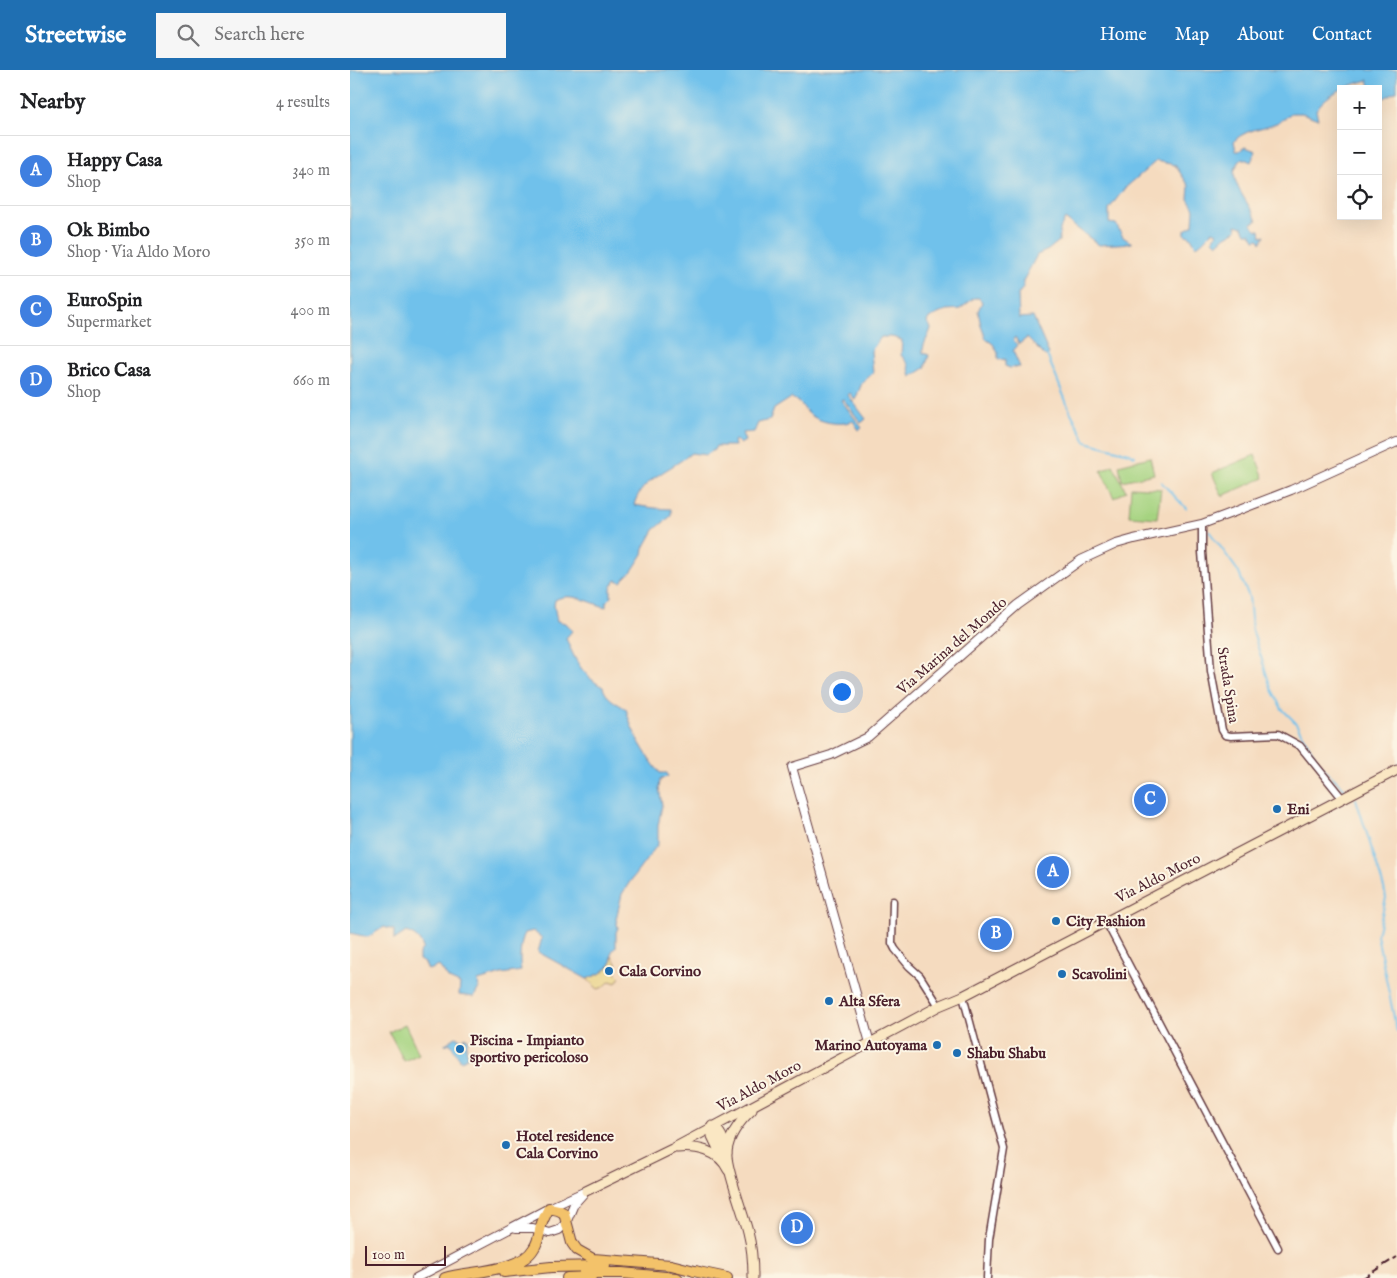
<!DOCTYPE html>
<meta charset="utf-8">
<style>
body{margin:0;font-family:"IM FELL English",serif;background:#f6f6f6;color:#202124}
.controls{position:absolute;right:15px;top:15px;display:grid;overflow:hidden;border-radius:0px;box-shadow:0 5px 20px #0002}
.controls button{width:45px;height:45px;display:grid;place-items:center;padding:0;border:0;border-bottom:1px solid #e0e0e0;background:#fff;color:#202124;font:25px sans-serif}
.scale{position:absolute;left:15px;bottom:12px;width:81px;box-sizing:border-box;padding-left:5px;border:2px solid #4a1f2b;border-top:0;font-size:14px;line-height:18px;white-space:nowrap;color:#4a1f2b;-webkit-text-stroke:4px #fcf5e5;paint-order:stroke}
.you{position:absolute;left:491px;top:621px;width:18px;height:18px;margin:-12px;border:4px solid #fff;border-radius:50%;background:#1a73e8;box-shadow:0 0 0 8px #1a73e833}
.badge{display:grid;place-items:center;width:32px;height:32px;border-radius:50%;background:#1f6fb2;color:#fff;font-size:16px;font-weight:700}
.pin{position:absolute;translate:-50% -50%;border:2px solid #fff;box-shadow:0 1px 5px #0006}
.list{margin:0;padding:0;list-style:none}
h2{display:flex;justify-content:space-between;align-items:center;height:65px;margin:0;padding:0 20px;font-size:21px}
h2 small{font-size:16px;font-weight:400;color:#757577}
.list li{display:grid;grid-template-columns:32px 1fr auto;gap:15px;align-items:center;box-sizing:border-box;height:70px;padding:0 20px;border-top:1px solid #e0e0e0}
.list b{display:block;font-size:19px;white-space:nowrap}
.list p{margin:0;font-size:16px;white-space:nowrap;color:#757577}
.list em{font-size:16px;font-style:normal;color:#757577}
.icon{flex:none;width:28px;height:28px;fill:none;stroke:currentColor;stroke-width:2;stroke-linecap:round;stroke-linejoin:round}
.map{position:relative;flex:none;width:1047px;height:1208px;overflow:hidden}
header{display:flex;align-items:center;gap:30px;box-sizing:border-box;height:70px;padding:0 25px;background:#1f6fb2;color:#fff}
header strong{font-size:24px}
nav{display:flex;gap:28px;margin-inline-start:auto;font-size:18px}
.search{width:350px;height:45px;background:#f6f6f6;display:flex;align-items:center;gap:12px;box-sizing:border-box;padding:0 18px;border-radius:0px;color:#757577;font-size:19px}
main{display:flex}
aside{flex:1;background:#fff}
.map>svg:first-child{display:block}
</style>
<header>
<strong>Streetwise</strong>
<div class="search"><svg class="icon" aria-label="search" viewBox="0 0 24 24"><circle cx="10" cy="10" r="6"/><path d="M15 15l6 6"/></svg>Search here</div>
<nav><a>Home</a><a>Map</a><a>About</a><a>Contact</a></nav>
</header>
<main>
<aside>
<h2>Nearby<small>4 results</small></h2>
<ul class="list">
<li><span class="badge" style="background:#3f7fe0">A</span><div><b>Happy Casa</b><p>Shop</p></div><em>340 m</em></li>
<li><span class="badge" style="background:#3f7fe0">B</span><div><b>Ok Bimbo</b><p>Shop · Via Aldo Moro</p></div><em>350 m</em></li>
<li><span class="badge" style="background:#3f7fe0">C</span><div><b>EuroSpin</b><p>Supermarket</p></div><em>400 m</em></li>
<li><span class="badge" style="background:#3f7fe0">D</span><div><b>Brico Casa</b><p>Shop</p></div><em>660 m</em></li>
</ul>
</aside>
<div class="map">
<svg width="1047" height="1208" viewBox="0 0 1047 1208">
<rect width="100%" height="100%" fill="#fcf5e5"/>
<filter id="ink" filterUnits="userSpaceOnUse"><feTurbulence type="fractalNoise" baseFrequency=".02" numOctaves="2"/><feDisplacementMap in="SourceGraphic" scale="10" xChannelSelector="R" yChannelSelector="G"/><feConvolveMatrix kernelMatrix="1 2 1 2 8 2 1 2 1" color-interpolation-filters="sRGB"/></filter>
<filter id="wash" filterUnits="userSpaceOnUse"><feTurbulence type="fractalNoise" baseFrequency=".0096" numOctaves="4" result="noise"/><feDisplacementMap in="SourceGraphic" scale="20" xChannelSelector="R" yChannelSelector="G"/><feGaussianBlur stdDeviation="1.12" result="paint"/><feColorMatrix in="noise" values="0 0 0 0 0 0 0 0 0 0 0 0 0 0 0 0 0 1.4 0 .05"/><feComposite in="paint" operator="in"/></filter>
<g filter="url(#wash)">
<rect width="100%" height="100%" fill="#f5dbbf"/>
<g fill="#a5d380" stroke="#787956">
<path d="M 905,385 L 914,408 L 872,426 L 862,403 Z"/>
<path d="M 800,387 L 804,404 L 772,411 L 769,395 Z"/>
<path d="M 763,395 L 776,421 L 764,428 L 751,401 Z"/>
<path d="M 781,417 L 811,419 L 807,448 L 779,446 Z"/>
<path d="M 55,954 L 69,984 L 54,991 L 39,962 Z"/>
</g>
<path fill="#eeda9e" stroke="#9c7c64" d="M 262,886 L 267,895 L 265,899 L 266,903 L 270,907 L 266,913 L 260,911 L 254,917 L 248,919 L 237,909 L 251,903 L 261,894 Z"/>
<g fill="#70c1eb" stroke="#5d708b">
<path d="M 0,0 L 1047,0 L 1047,21 L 1031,30 L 1028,36 L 1028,19 L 1021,19 L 1018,10 C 998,16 978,22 966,40 L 968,49 L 952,43 L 941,43 C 926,60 899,55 884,71 L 886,81 L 889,81 L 895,77 L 906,81 L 901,92 L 892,88 C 890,91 887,95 885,99 C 880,113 902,137 907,151 L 902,153 L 902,155 L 907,160 L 910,160 L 911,166 L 915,165 L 911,173 L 909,169 L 905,170 L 901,163 L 896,163 L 893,157 L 886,155 L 887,160 L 876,166 L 867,174 L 863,170 L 867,163 L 863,161 C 858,165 852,174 846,176 L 840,166 L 835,165 L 835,160 L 843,155 L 844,139 L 838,129 L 839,116 L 825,95 L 806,91 L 774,119 L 759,139 L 759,153 L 766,154 L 773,167 L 782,173 L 749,175 L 715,149 L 710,159 L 709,171 L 698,180 L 687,185 L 673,211 L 673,218 L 668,224 L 669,248 L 683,247 L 699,284 L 695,286 L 677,268 L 669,274 L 665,267 L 663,270 L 668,275 L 663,281 L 670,297 L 660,298 L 655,296 L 655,289 L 648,290 L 648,283 L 643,274 L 636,269 L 631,256 L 628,241 L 632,232 L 629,228 L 624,228 L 610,239 L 597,240 L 579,248 L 577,252 L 581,258 C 579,267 572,274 573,283 L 579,285 L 575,298 L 561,307 L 558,294 L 551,285 L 552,270 L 542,267 L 531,267 L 521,281 L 523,303 L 512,313 L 505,330 L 500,323 L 498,325 L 516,349 L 511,353 L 493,329 L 491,330 L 512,358 L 509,360 L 503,351 C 490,356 469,353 458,343 C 451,336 452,332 441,328 L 424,339 L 420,350 L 408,353 L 404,362 L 392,363 L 395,371 L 390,374 L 386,370 L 384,371 L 385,376 L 366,376 L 364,380 L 356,385 L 341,383 C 322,400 291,408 284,435 C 297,437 308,439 321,439 L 321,446 L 304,460 L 294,478 L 293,484 L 282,501 L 271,512 L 266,510 L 261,518 L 261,527 L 256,532 L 256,537 C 240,533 221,521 205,530 L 204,535 L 207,551 L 215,553 L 222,561 L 216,568 C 224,588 232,606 253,617 C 255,628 267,633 276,639 C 282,663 295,684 310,703 L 317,703 L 318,706 L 310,710 L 309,718 L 312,735 L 308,756 L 308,774 L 279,813 L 272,824 L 266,849 L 268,858 L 266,862 L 266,877 L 262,881 L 261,894 L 251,903 L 237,909 L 188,882 L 192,868 L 183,861 L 175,863 C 170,872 169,891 171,901 L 151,904 L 128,911 L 129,918 L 124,927 L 109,925 L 110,914 L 99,909 L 89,896 L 78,900 L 75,893 L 69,890 L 69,883 L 73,878 C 70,869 65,865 56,862 L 44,870 L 44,860 L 34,857 L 18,867 L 0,863 Z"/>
<path d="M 106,967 L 113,970 L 115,967 L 118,969 L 116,977 L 118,986 L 111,991 L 100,973 L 95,975 L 95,974 Z"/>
</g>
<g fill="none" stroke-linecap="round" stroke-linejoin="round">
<g stroke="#70c1eb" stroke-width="2">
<path d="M 697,285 L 720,341 L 736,372 L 779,383 L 785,386"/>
<path d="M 811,412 L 836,438"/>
<path d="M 859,461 L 888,501 L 899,527 L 902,559 L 921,618 L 932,639 L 945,652 L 970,695 L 996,720"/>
<path d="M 1006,729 L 1034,818 L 1036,828 L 1027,865 L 1047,962"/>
</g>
</g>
</g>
<g filter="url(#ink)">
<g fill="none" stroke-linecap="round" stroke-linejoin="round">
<g stroke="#643b41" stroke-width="9">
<g id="minor">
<path d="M 852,454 L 852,482 L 861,601 L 872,660 L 875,665 L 881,666 L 928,664 L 950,676 L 992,728"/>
<path d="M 543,831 L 542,873 L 545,879 L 559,896 L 570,906 L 589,936"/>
<path d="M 755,850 L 928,1178"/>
<path d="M 613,926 L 654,1079 L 639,1169 L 637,1208"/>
</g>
</g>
<g stroke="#643b41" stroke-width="10">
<g id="tertiary">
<path d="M 520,973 L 442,697 L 481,685 L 518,667 L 668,535 L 731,490 L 766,474 L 784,469 L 852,454 L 884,442 L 941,420 L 1047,372"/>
<path d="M 166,1158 L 183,1158 L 200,1163 L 209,1160 L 216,1153 L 224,1134 L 233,1124"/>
<path d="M 66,1208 L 199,1138 L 236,1121"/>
</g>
</g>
<g stroke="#643b41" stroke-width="11">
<g id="secondary">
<path d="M 402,1040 C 390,1051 379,1065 377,1082 C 375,1096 394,1145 398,1162 C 402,1177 403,1192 403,1208"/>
<path d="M 327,1078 C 346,1076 369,1080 378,1100"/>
<path d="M 374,1091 L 362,1066 L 362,1056 C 373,1062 374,1073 377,1083"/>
<path d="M 236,1121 L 322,1079 L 589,936 L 613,926 L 1047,700"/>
</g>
</g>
<g stroke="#643b41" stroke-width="12">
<g id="trunk">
<path d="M 344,1201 L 377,1208"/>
<path d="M 154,1202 L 201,1197 L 255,1196"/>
<path d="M 234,1203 L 272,1203 L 327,1208"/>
<path d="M 95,1208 C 120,1201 171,1202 184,1178 C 189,1171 189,1163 191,1156 C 193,1149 196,1144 199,1138 L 208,1140 L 214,1143 L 222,1173 L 227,1180 L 243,1189 L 321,1195 L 349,1202"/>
<path d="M 217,1208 L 241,1207"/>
</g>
</g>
<use href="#minor" stroke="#fff" stroke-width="6"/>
<use href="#tertiary" stroke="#fff" stroke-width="8"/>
<use href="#secondary" stroke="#fae7c3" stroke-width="9"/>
<use href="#trunk" stroke="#f3c26a" stroke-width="10"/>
<path stroke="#4a1f2b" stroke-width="2" stroke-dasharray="8 4" stroke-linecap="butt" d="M 1013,1208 L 1047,1187"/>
</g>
</g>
<g fill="#1f6fb2" stroke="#fcf5e5" stroke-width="2">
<circle cx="927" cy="739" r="5"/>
<circle cx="706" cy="851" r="5"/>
<circle cx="259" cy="901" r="5"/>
<circle cx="712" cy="904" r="5"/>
<circle cx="479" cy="931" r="5"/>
<circle cx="587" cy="975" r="5"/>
<circle cx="110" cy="979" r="5"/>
<circle cx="607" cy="983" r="5"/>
<circle cx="156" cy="1075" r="5"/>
</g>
<g text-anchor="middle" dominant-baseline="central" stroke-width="4" stroke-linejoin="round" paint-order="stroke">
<g font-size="15" fill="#4a1f2b" stroke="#fcf5e5">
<text transform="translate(602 576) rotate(-41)">Via Marina del Mondo</text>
<text transform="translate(878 615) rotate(81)">Strada Spina</text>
<text transform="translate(808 808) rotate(-27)">Via Aldo Moro</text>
<text transform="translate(409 1016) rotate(-28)">Via Aldo Moro</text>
</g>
<g font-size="15" font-weight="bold" fill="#4a1f2b" stroke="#fcf5e5" text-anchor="start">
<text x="937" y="739">Eni</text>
<text x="716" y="851">City Fashion</text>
<text x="269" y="901">Cala Corvino</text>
<text x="722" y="904">Scavolini</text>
<text x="489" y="931">Alta Sfera</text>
<text x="120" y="970">Piscina - Impianto<tspan x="120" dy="17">sportivo pericoloso</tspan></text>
<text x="577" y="975" text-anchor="end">Marino Autoyama</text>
<text x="617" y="983">Shabu Shabu</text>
<text x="166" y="1066">Hotel residence<tspan x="166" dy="17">Cala Corvino</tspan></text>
</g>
</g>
</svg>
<div class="controls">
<button>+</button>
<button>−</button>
<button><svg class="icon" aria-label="locate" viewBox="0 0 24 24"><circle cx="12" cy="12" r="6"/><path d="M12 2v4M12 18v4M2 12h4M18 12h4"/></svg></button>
</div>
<div class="scale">100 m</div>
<div class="you"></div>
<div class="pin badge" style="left:703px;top:802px;background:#3f7fe0">A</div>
<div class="pin badge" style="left:646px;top:864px;background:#3f7fe0">B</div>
<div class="pin badge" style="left:800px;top:730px;background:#3f7fe0">C</div>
<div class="pin badge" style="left:447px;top:1158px;background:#3f7fe0">D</div>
</div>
</main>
